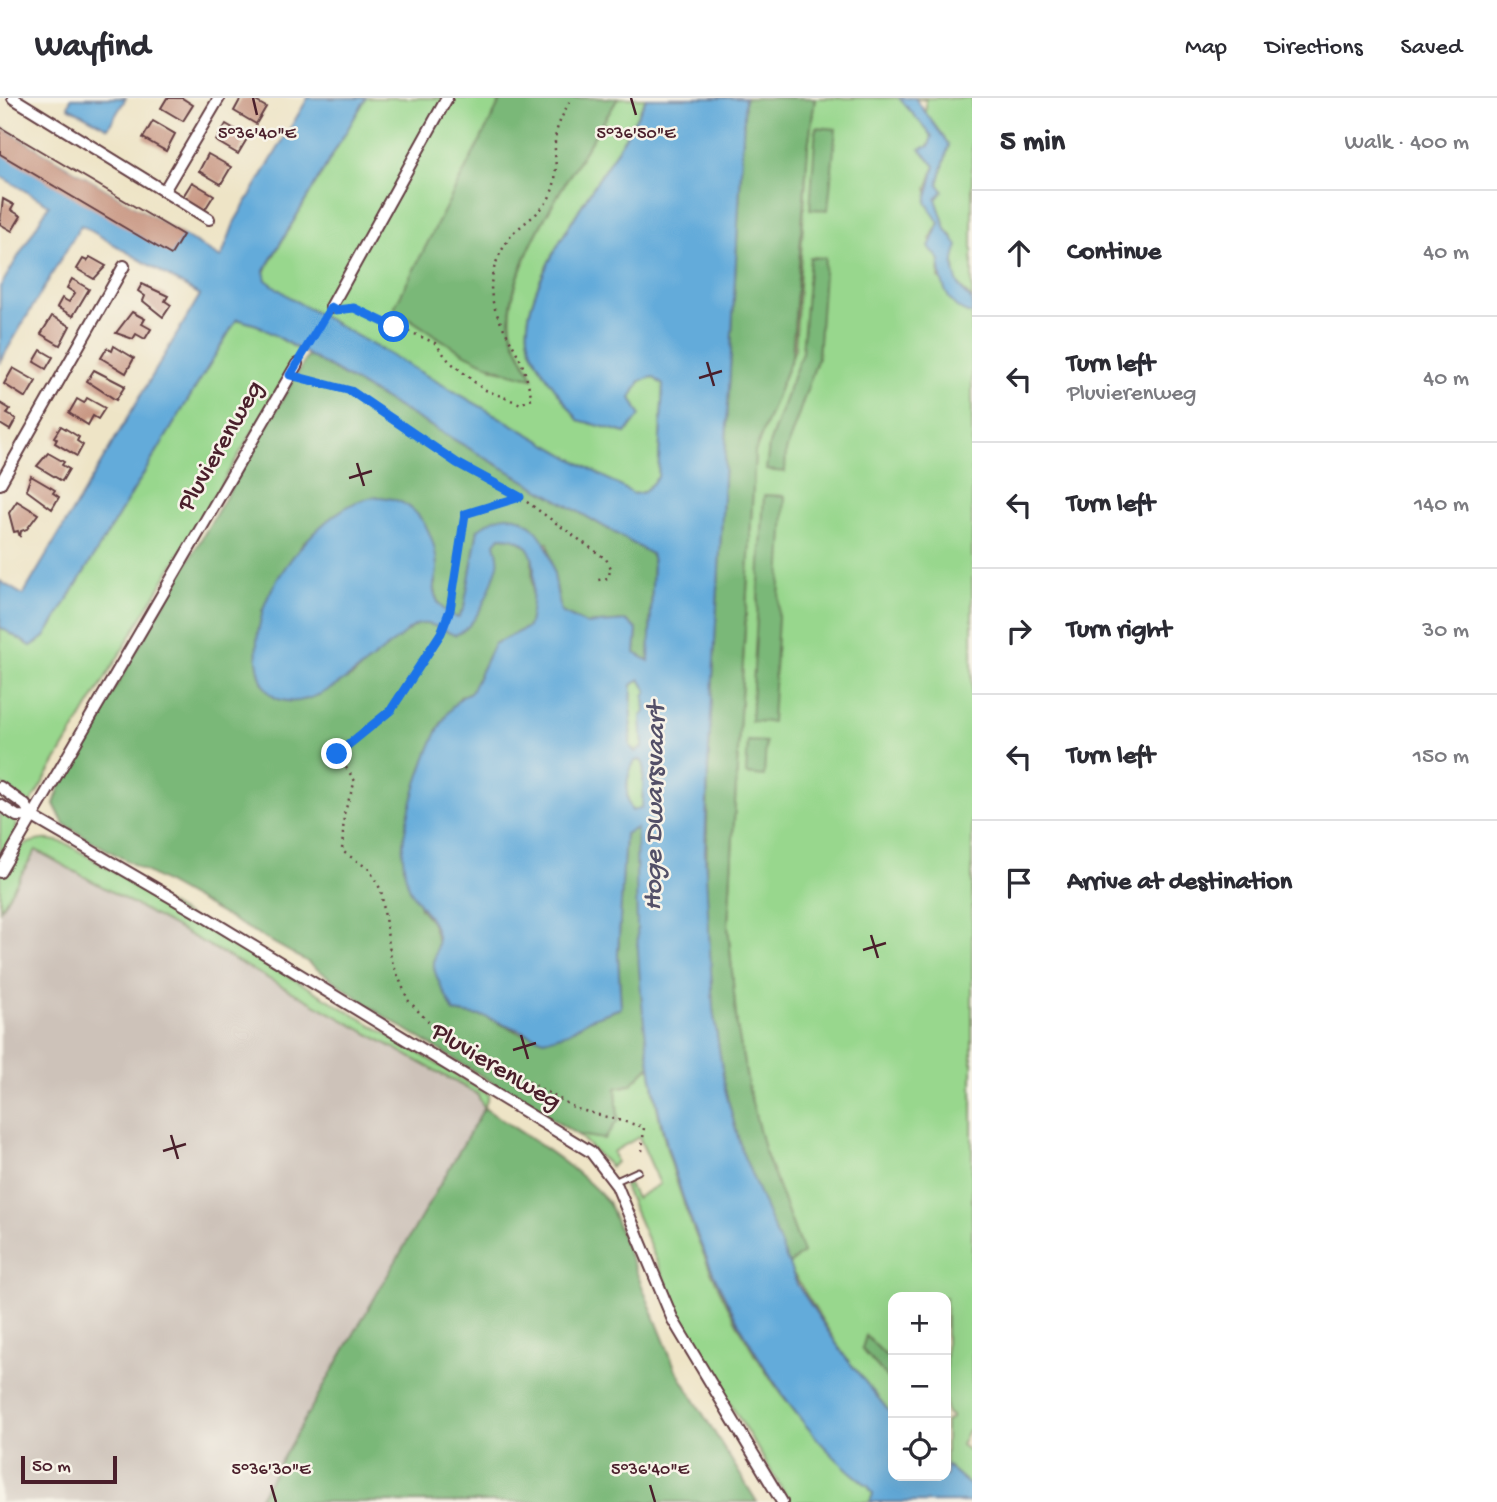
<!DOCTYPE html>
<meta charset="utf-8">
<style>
body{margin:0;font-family:"Gochi Hand",sans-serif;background:#f2f2f3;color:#2b2b33}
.controls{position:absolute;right:21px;bottom:21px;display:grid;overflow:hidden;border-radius:14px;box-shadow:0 7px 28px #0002}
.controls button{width:63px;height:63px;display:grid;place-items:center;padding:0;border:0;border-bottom:2px solid #e1e1e2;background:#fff;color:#2b2b33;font:35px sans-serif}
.scale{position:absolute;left:21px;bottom:18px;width:96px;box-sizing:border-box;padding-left:7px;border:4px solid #4a1f2b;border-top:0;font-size:19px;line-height:24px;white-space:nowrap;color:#4a1f2b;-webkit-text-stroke:5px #f7f3e8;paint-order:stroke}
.stop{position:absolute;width:21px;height:21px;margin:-16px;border:5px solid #1a73e8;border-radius:50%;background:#fff}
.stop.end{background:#1a73e8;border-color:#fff;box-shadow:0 2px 7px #0008}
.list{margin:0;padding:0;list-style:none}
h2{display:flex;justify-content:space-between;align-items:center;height:91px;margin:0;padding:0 28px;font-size:30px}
h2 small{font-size:23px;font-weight:400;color:#7c7c81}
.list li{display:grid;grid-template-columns:46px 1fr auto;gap:21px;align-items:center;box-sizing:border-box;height:126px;padding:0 28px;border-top:2px solid #e1e1e2}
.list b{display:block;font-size:26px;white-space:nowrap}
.list p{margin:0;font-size:23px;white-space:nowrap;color:#7c7c81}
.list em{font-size:23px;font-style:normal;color:#7c7c81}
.icon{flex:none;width:38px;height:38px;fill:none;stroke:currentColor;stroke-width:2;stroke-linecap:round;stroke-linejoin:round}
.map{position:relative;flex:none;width:972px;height:1404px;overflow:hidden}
header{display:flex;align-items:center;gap:42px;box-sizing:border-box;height:98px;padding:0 35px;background:#fff;border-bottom:2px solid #e1e1e2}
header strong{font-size:33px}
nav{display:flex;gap:38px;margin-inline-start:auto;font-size:24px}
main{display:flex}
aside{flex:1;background:#fff}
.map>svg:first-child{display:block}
</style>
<header>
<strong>Wayfind</strong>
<nav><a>Map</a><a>Directions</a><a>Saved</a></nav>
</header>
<main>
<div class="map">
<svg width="972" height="1404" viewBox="0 0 972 1404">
<rect width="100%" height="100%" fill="#f7f3e8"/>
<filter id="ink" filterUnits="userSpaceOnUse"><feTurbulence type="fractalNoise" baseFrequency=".0143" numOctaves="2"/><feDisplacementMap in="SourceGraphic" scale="14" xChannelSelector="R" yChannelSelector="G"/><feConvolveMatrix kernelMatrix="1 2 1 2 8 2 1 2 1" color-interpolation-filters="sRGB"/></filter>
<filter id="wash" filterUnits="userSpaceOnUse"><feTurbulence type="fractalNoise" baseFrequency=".00686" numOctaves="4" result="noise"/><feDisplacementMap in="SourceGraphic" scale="28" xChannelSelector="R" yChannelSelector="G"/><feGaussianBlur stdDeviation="1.57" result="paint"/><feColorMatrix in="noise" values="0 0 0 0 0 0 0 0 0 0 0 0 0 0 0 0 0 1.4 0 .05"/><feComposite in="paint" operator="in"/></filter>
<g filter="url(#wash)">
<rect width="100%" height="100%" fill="#eee4c6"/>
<path fill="#cdc2b9" d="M 35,752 L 478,997 L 484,1010 L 257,1404 L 0,1404 L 0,812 Z"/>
<g fill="#98d78d" stroke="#717b5c" stroke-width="2" fill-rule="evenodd">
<path d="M 366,0 L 502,0 L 484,39 L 474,259 L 495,271 L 533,280 C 527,265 514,248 511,231 C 502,167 586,55 618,0 L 646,0 C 620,61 520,177 528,239 C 531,264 564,301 578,322 L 626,335 L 640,317 L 631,300 L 641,282 L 653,279 L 663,287 L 658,380 L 644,394 L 634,396 L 292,201 L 265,182 L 264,174 Z"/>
<path d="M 815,0 L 900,0 L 930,32 L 932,38 L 929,48 L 921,51 L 935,68 L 927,91 L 939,125 L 930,141 L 940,162 L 939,180 L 968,216 L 972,216 L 972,1334 L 968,1332 L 961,1347 L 972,1355 L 972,1389 L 946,1367 L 946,1324 L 952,1319 L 946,1314 L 946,1199 L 893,1199 L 893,1265 L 866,1238 L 862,1251 L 893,1286 L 893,1318 L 845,1259 L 788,1167 L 803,1155 L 764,1051 L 750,997 L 737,929 L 728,828 L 755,354 L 795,251 L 808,49 ZM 824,160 L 818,259 L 786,353 L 784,373 L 767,372 L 769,347 L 802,254 Z"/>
<path d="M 915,0 L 972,0 L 972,202 L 955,183 L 953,139 L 946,131 L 936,101 L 943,93 L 938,86 L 949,47 L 926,16 L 926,2 Z"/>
<path d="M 237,221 L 257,227 L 301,253 L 30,706 L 0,685 L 0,529 L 31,548 L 45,539 Z"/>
<path d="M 640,581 L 647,593 L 643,649 L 635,654 L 630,648 L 632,587 Z"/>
<path d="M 641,662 L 644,667 L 642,710 L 632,713 C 624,700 626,676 635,663 Z"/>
<path d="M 0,712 L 14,719 L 17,728 L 11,743 L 21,749 C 37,740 49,740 67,746 L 489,997 L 484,1010 L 477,996 L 36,752 L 0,812 Z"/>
<path d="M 650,968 C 669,1111 752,1298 868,1388 L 873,1396 L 870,1404 L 790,1404 L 689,1238 L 624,1088 L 628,1085 L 636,1100 L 660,1086 L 639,1039 L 613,1054 L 616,1064 L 611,1069 L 578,1037 L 604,1041 L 618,1022 L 616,990 L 630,987 Z"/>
</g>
<g fill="#7ab878" stroke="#626c52" stroke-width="2">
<path d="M 502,0 L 618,0 C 586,55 501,168 511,231 C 514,248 526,266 533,280 C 481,272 437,239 394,210 Z"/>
<path d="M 745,0 L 815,0 L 808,49 L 792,258 L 755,354 L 728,828 L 737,929 L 750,997 L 764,1051 L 803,1155 L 788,1167 L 742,1054 L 725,991 L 713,911 L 706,784 L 708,671 Z"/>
<path d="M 816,29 L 836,31 L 828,112 L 810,111 Z"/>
<path d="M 810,159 L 825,160 L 818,259 L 786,353 L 785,374 L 766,372 L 769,347 L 802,254 Z"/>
<path d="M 308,257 L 651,456 L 653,464 L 649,563 L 635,555 L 637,532 L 627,523 L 586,526 L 561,514 L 548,445 L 478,431 L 464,510 L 458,520 C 435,512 432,494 437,472 L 351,407 L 303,445 L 262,513 L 262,518 L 327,591 L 353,578 L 380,552 L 418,526 L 431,526 L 455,537 C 477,508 503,482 494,445 L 500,439 C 515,439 522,443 532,454 L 533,513 L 528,530 L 494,546 L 471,594 L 461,598 L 440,627 L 422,670 L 403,746 L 420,810 L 431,823 L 439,848 L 434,869 L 454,914 L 486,919 L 522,936 L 568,935 L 590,921 L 621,910 L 618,857 L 625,735 L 637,730 C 635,810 641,888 650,968 L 630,987 L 616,990 L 618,1022 L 604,1041 L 578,1037 L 382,917 L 306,863 L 88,741 L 64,726 L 54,706 L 63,680 Z"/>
<path d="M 764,397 L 785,398 L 772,624 L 751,623 Z"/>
<path d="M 748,643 L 766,644 L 764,678 L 746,676 Z"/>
<path d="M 484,1010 C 527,1039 573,1065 608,1104 L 676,1272 L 757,1404 L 257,1404 Z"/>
<path d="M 866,1238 L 893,1265 L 893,1286 L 862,1251 Z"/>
</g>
<g fill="#64abda" stroke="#576582" stroke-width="2" fill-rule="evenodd">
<path d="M 71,0 L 126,0 L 108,30 L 68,9 Z"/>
<path d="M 308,0 L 366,0 L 264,173 L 266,182 L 292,201 L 634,396 L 644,394 L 658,379 L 663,287 L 653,279 L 640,283 L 631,300 L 640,317 L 626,335 L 578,322 C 564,301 531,264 528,239 C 521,176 620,61 646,0 L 745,0 L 708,671 L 705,754 L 713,911 L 725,991 L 742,1054 L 797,1186 L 845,1259 L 893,1318 L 893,1378 L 946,1378 L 946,1367 L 972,1389 L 972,1404 L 870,1404 L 873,1396 L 868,1388 C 820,1352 787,1306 756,1255 C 655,1089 631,922 637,730 L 625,736 L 618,857 L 621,910 L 590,921 L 568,935 L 544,942 L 486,919 L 454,914 C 448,901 437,884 434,870 C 432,854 444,847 432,824 C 424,810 411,799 407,783 C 404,773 402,756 403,746 C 407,710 436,606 471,594 L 494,546 L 528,529 C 532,515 532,505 533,490 C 536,463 534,439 500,439 L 495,445 C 496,451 500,460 498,467 C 491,489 478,529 455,537 C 444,533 432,524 420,526 C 412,527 406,535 399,540 C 371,560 314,618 276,600 C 264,594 260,580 258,569 C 254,550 258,530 263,512 C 274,473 335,397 380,399 C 417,401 435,434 437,469 C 438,477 432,486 434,494 C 438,508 445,515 458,520 L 464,510 L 478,431 C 492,421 506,413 523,422 C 557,442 552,480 561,514 L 586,526 L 627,523 L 637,532 L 635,555 L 649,563 L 653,464 L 651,456 L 257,227 L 237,221 L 45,539 L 31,548 L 0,529 L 0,483 L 23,497 L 200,197 L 81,127 L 0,264 L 0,189 L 49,107 L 0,78 L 0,29 L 221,160 L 235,123 ZM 640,581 L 647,593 L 644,599 L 645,614 L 641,619 L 643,649 L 635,654 L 630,648 L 632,587 ZM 641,662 L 644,667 L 642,709 L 632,713 C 624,700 626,676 635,663 Z"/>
<path d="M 899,0 L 915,0 L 949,47 L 938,86 L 943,93 L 936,101 L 946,131 L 958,148 C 949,168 955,189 972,202 L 972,216 C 948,212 939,183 940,162 L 929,149 L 939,125 L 926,104 L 935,68 L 920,51 L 929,48 L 932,38 Z"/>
</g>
<g id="blocks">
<g fill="#c99884">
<path d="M 167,0 L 182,0 L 193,7 L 183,23 L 161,10 Z"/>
<path d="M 241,0 L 250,0 L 266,9 L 256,26 L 234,13 Z"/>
<path d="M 153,23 L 175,36 L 166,53 L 143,40 Z"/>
<path d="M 226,26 L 248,39 L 238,56 L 216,43 Z"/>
<path d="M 0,29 L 183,137 L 171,157 L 0,56 Z"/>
<path d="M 208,56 L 231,69 L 221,86 L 199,73 Z"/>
<path d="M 192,84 L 214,97 L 204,113 L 182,100 Z"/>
<path d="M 3,101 L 14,107 L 11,112 L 21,118 L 12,133 L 0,126 Z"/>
<path d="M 90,159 L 106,168 L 94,181 L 77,171 L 83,161 L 87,163 Z"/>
<path d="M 72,181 L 89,191 L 73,218 L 57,209 L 62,200 L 69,204 L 75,195 L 67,190 Z"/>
<path d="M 142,186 L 168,198 L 165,203 L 171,207 L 163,219 L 143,203 L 145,198 L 138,193 Z"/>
<path d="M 132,214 L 145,221 L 142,226 L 151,231 L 145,241 L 136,236 L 133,241 L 116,235 Z"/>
<path d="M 52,218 L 70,228 L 60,247 L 41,236 Z"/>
<path d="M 114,248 L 134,260 L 126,275 L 101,260 L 107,250 L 112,253 Z"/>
<path d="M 41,252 L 53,259 L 46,271 L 34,264 Z"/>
<path d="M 13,270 L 36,283 L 26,300 L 4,286 Z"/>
<path d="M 94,272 L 125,288 L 116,302 L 87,283 Z"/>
<path d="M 87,300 L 105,310 L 98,321 L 93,318 L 88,327 L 69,315 L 77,301 L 84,305 Z"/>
<path d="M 0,305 L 10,311 L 7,316 L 16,321 L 10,332 L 0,326 Z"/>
<path d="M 61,328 L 79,339 L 77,343 L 83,347 L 77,358 L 55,345 L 57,341 L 54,339 Z"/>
<path d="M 48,355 L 64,364 L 62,367 L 69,371 L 62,383 L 37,368 Z"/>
<path d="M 31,378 L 55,392 L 53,395 L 59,399 L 52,411 L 26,392 Z"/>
<path d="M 17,403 L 38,416 L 27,431 L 21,433 L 20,439 L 18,433 L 14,434 L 9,415 Z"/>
</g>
</g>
</g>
<g filter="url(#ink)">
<use href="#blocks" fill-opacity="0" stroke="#633d42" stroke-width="2"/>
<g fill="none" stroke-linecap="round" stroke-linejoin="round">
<g stroke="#633d42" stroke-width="9">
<path id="lane" d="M 614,1084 L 638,1073"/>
</g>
<g stroke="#633d42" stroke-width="14">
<g id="street">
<path d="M 13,0 L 209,121"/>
<path d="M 164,93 L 219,0"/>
<path d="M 331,209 L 447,0"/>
<path d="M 0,386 L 124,168"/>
<path d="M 0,689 L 25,707 L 33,719"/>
<path d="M 0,707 L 17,718 L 33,719 L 205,819 L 591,1054 L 617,1088 L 673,1222 L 782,1404"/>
<path d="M 0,774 L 297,266"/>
</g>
</g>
<g stroke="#633d42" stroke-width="2.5" stroke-dasharray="2 5" stroke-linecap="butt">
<path d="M 343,210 L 363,213 L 435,245 L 449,263 L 483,291 L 521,306 L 532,300 C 528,287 525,271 519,259 C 497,216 476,194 506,145 C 518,125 540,119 550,98 C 561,74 552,57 556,35 C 559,23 566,11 571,0"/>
<path d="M 302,257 L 326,218"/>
<path d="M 302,280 L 351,293 L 457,365 L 520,399 L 606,461 L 611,470 L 608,480 L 594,483"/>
<path d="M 520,399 L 465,416 L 450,512 L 441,535 L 391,612 L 337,656 L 355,683 L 344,716 L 342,753 L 369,771 L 381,792 L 391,861 L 408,902 L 433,929 L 577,1011 L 644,1029 L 642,1054"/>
</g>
<use href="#lane" stroke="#fff" stroke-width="5"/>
<use href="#street" stroke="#fff" stroke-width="10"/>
</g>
</g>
<g fill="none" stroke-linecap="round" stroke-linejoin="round" filter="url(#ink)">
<path stroke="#1a73e8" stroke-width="9" d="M 337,656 L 391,612 L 441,535 L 450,512 L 465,416 L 520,399 L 457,365 L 351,293 L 290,277 L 331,209 L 336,212 L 354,210 L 394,229"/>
</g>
<path fill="none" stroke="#4a1f2b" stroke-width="2.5" d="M 253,0 L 257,17M 631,0 L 636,17M 707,264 L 714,288M 699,280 L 722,273M 357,365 L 364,388M 349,380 L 372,373M 871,837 L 878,860M 863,852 L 886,845M 521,937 L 528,961M 513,952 L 536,945M 171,1037 L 178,1061M 163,1053 L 186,1046M 271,1387 L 276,1404M 650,1387 L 655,1404"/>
<g text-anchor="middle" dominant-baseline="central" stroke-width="5" stroke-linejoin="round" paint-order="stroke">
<g font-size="26" fill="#4a1f2b" stroke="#f7f3e8">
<text transform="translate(222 349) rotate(-60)">Pluvierenweg</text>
<text transform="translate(495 970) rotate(31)">Pluvierenweg</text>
</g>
<g font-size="28" font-style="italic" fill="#535068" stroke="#f7f3e8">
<text transform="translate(656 709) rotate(-89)">Hoge Dwarsvaart</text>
</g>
</g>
<g font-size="18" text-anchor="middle" fill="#4a1f2b" stroke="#f7f3e8" stroke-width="5" stroke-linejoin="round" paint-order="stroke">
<text x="257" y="40">5°36'40"E</text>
<text x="636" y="40">5°36'50"E</text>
<text x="271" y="1376">5°36'30"E</text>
<text x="650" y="1376">5°36'40"E</text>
</g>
</svg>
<div class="controls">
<button>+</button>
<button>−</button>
<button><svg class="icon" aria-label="locate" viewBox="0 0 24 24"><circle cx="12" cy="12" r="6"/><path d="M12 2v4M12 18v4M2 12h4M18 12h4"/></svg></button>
</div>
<div class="scale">50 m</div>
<div class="stop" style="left:394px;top:229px"></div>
<div class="stop end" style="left:337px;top:656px"></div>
</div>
<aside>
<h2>5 min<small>Walk · 400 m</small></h2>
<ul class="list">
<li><svg class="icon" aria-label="ahead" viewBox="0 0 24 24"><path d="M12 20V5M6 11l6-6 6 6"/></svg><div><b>Continue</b></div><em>40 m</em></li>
<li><svg class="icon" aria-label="left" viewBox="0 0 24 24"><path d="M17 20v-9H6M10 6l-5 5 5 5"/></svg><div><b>Turn left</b><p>Pluvierenweg</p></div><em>40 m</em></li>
<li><svg class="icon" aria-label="left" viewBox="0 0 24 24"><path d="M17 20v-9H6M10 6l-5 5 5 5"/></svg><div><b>Turn left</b></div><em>140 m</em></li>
<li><svg class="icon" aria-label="right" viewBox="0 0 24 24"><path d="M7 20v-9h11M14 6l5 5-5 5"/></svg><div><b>Turn right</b></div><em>30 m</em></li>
<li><svg class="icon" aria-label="left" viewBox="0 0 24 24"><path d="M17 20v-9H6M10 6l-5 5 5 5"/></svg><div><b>Turn left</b></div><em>150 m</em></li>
<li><svg class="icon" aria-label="arrive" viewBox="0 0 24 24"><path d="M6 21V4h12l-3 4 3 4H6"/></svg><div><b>Arrive at destination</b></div></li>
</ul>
</aside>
</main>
